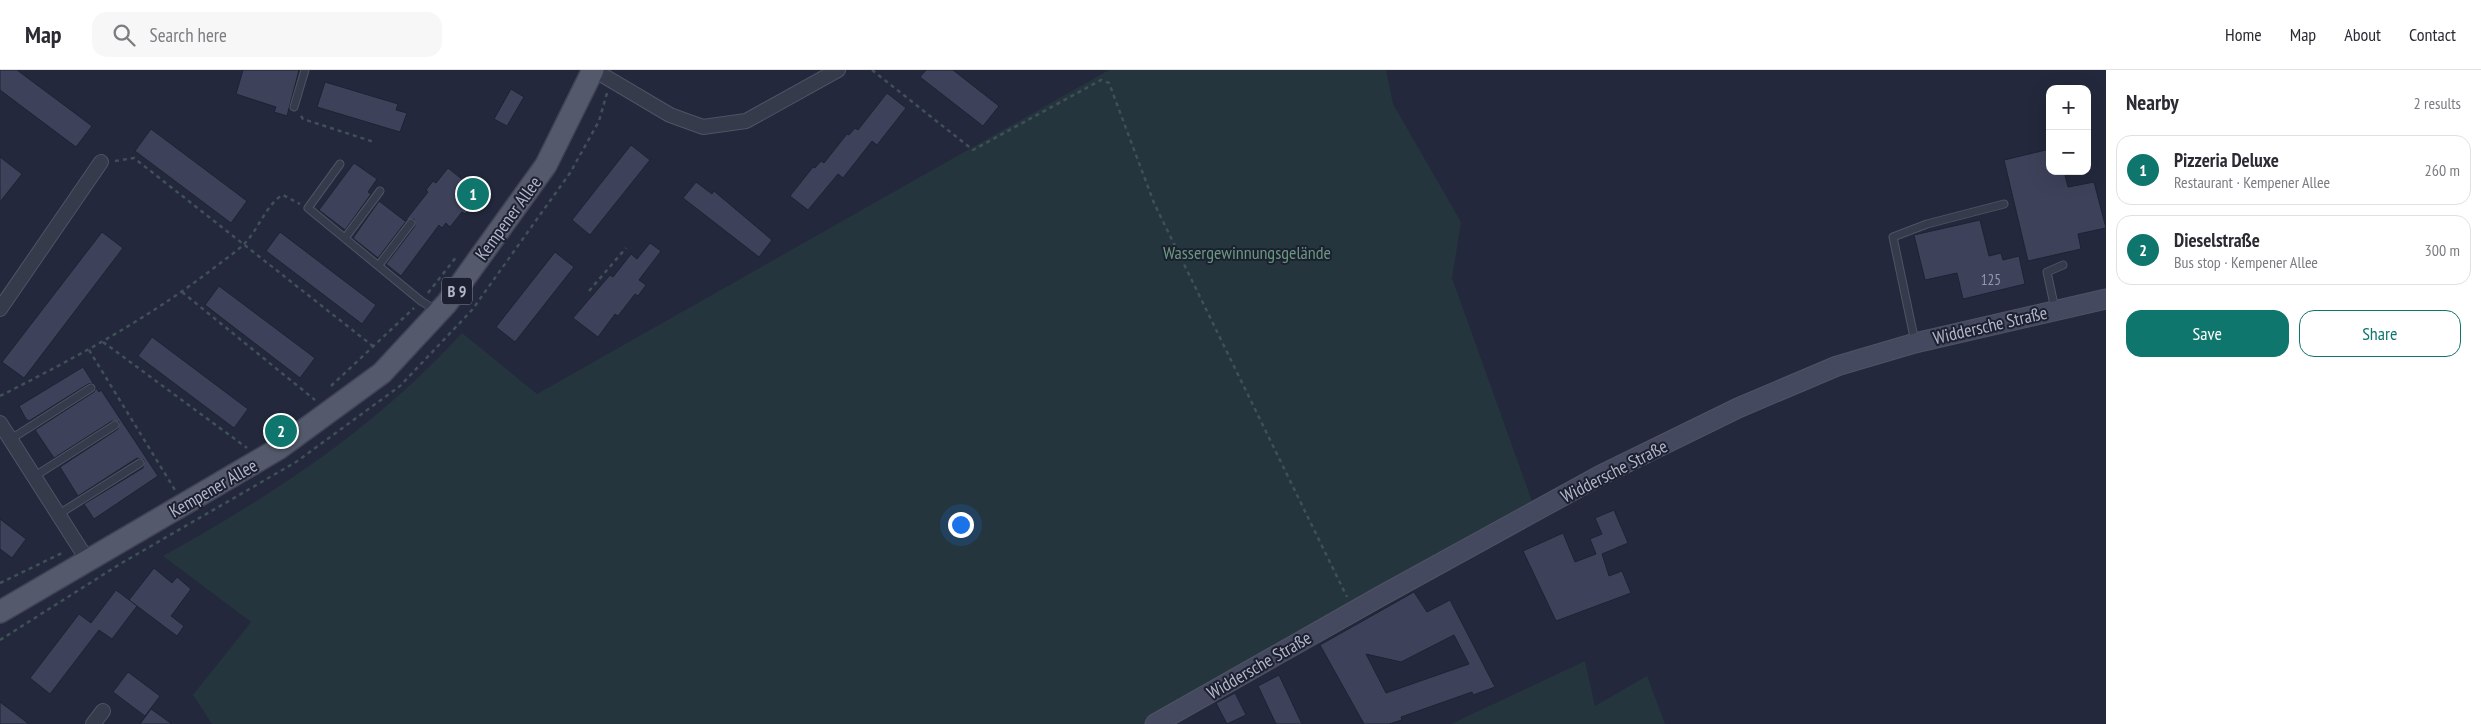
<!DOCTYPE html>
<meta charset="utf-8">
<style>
body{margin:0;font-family:"PT Sans Narrow",sans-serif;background:#f7f7f7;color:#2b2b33}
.controls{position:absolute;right:15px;top:15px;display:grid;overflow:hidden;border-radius:10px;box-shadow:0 5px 20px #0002}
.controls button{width:45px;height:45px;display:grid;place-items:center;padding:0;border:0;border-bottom:1px solid #e1e1e2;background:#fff;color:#2b2b33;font:25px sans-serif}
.you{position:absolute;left:960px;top:454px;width:18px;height:18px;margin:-12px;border:4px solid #fff;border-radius:50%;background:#1a73e8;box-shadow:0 0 0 8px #1a73e833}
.badge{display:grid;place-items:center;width:32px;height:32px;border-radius:50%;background:#0f766e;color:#fff;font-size:16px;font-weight:700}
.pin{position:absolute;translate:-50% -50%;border:2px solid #fff;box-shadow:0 1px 5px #0006}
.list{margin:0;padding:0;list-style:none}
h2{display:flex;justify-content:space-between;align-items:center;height:65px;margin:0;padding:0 20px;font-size:21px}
h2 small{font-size:16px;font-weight:400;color:#7c7c81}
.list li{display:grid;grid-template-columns:32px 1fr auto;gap:15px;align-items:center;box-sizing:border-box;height:70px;margin:0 10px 10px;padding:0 10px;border:1px solid #e1e1e2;border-radius:15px}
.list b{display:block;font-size:19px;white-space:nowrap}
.list p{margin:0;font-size:16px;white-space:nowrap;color:#7c7c81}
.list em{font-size:16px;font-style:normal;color:#7c7c81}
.actions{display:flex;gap:10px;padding:15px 20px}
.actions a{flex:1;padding:11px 0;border:1px solid #0f766e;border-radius:15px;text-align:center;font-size:18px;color:#0f766e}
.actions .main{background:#0f766e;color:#fff}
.icon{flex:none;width:28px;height:28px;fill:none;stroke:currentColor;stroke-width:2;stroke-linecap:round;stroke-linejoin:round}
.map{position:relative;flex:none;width:2106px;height:654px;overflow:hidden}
header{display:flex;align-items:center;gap:30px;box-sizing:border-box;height:70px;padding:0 25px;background:#fff;border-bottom:1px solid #e1e1e2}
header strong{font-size:24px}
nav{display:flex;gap:28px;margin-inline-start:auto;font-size:18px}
.search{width:350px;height:45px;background:#f7f7f7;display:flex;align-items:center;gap:12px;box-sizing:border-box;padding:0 18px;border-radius:15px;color:#7c7c81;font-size:19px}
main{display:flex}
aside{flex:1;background:#fff}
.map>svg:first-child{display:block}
</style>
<header>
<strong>Map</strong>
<div class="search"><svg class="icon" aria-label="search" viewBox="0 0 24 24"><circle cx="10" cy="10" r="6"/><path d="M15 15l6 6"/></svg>Search here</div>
<nav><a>Home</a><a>Map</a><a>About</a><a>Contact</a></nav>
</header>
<main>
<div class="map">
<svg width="2106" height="654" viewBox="0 0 2106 654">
<rect width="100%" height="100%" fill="#23283c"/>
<g fill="#25353d">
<path d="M 1109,0 L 1386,0 L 1393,34 L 1461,152 L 1452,208 L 1533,434 L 1144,654 L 212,654 L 193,625 L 251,552 L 163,486 C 276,423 374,359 462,263 L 537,324 Z"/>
<path d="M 1585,591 L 1595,636 L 1647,606 L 1665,654 L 1451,654 Z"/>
</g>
<g fill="#3d425a" stroke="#1e2233" fill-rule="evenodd">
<path d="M 0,0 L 17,0 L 92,56 L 76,77 L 0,20 Z"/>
<path d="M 243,0 L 299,0 L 287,46 L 274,42 L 276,37 L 236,24 Z"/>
<path d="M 926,0 L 953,0 L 999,36 L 983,56 L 920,7 Z"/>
<path d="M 325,12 L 398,34 L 396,40 L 407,43 L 400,62 L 317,37 Z"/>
<path d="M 511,19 L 524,27 L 507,56 L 494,49 Z"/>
<path d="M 887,23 L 906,38 L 877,75 L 872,71 L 843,108 L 838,104 L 808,140 L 790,126 L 813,97 L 815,98 L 821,91 L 824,93 L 847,64 L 849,65 L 855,58 L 858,60 Z"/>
<path d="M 151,59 L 247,131 L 231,153 L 135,81 Z"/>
<path d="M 631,75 L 650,90 L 590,165 L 572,150 Z"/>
<path d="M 2050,79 L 2050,101 L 2064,101 L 2068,117 L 2094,112 L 2106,158 L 2078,164 L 2081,179 L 2028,191 L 2004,90 Z"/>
<path d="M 0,87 L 22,104 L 0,132 Z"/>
<path d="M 354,93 L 377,109 L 368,122 L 371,124 L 345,160 L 319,140 Z"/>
<path d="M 448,98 L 463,110 L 467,105 L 482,117 L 470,132 L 473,135 L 465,144 L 462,142 L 450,157 L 446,153 L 442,158 L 439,155 L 401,206 L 386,194 L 415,156 L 414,149 L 407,150 L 378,188 L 353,168 L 379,131 L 405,151 L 428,122 L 426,120 L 433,111 L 436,113 Z"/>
<path d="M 696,112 L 712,124 L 714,121 L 772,170 L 759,187 L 683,128 Z"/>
<path d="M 1980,150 L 1989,186 L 2001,183 L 2003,190 L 2019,186 L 2025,214 L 1963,229 L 1957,203 L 1925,210 L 1914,165 Z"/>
<path d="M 102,162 L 123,178 L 24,308 L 2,292 Z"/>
<path d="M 280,162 L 376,235 L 362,254 L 266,181 Z"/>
<path d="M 650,173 L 661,181 L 639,210 L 646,215 L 638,226 L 635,224 L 618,246 L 615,244 L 598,267 L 573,248 L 610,205 L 613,207 L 631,184 L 637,189 Z"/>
<path d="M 555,182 L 574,197 L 515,272 L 496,257 Z"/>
<path d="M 219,216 L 315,288 L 300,308 L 205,235 Z"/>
<path d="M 152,267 L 248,339 L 234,358 L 138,286 Z"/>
<path d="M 83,297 L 93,313 L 88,314 L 29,351 L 26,349 L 19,336 Z"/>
<path d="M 96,318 L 99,322 L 101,320 L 158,406 L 94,449 L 84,434 L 143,398 L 144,390 L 137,388 L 78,426 L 60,397 L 118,359 L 119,352 L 112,351 L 54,388 L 35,360 L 94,322 Z"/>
<path d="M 1614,440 L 1628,473 L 1602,484 L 1609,506 L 1622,501 L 1631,523 L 1556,551 L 1523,481 L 1563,463 L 1575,492 L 1596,484 L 1590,469 L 1602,464 L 1595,448 Z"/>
<path d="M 0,449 L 26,469 L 12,488 L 0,479 Z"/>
<path d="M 154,498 L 172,513 L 177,507 L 191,519 L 171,546 L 184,556 L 177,566 L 129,530 Z"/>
<path d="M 116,520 L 137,536 L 112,569 L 99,560 L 50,624 L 30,608 L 79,544 L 91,553 Z"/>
<path d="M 1414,522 L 1427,542 L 1450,530 L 1495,617 L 1473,625 L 1472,622 L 1401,647 L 1402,650 L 1389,654 L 1364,654 L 1320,575 ZM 1454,565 L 1469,594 L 1386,623 L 1366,584 L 1401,592 Z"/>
<path d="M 128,602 L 160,626 L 145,646 L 113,622 Z"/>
<path d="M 1279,605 L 1302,654 L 1276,654 L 1258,616 Z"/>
<path d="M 1235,623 L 1246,645 L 1227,654 L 1216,633 Z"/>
<path d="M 0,632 L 29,654 L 0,654 Z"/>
<path d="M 151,639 L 172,654 L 140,654 Z"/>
</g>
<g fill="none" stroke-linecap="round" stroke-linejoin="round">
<g stroke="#4f5364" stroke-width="9">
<g id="lane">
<path d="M 294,37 L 305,0"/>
<path d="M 340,94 L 308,138 L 421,231 L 437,241"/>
<path d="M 345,168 L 380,121"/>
<path d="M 379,195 L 411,153"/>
<path d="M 2055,239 L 2047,202 L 2063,195"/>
<path d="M 1915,272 L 1893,167 L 1927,154 L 2004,134"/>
<path d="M 11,369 L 91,318"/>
<path d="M 35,406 L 115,355"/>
<path d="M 59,444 L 140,393"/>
</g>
</g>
<g stroke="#4f5364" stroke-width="16">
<g id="street">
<path d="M 594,0 L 670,45 L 703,57 L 746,51 L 838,0"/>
<path d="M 0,239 L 101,92"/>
<path d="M 0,353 L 88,491"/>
<path d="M 93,654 L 103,641"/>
</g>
</g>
<g stroke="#4f5364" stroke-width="21">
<path id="secondary" d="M 1155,654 L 1379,527 L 1601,405 L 1738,338 L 1837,296 L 1915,273 L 2106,229"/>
</g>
<g stroke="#404455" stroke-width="24">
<path id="primary" d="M 0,542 L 278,379 L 382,303 L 447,233 L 546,95 L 593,0"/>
</g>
<g stroke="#3f5157" stroke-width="2.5" stroke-dasharray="4 4" stroke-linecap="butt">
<path d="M 872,0 L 973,80 L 1101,10 L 1109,13 L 1154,133 L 1347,527"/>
<path d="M 301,46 L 303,49 L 374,72"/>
<path d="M 115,91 L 134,88 L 374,277"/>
<path d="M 589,221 L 626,178"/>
<path d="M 182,222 L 315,330"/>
<path d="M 428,223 L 457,186"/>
<path d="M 103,272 L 247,378"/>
<path d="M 89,280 L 175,420"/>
<path d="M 331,316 L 414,238"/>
<path d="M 0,326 C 77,287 151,247 219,194 C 228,187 239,180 246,172 C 258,159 269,131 283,125 L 300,134"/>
<path d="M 0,513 L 64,482"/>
<path d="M 0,570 L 120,494 L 296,392 L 400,316 L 472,240 L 570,103 L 599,51 L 607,23"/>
</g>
<use href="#lane" stroke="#363b4c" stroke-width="7"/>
<use href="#street" stroke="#363b4c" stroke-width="14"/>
<use href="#secondary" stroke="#44495f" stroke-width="19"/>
<use href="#primary" stroke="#545a6c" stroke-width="21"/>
</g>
<g text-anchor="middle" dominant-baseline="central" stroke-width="4" stroke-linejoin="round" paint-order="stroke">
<g font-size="15" fill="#9599ac">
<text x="1991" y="209">125</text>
</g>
<rect fill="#1c2031" stroke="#85899b" stroke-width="1" x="442" y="207.5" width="30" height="27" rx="4"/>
<g font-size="16" font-weight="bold" fill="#b2b6c8">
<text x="457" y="221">B 9</text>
</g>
<g font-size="18" fill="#b2b6c8" stroke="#1c2031">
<text transform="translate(508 148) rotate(-54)">Kempener Allee</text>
<text transform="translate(1990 255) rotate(-13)">Widdersche Straße</text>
<text transform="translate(1614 401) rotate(-27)">Widdersche Straße</text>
<text transform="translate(213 418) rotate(-30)">Kempener Allee</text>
<text transform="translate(1259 595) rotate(-30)">Widdersche Straße</text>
</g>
<g font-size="18" fill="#69997d" stroke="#1c2031">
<text x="1247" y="182">Wassergewinnungsgelände</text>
</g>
</g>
</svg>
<div class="controls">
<button>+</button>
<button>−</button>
</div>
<div class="you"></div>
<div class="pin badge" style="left:473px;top:124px">1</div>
<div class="pin badge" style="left:281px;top:361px">2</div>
</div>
<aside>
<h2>Nearby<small>2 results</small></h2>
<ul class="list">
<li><span class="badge">1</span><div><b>Pizzeria Deluxe</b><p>Restaurant · Kempener Allee</p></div><em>260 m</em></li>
<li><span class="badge">2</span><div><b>Dieselstraße</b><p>Bus stop · Kempener Allee</p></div><em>300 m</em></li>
</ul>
<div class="actions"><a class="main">Save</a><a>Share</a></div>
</aside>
</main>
